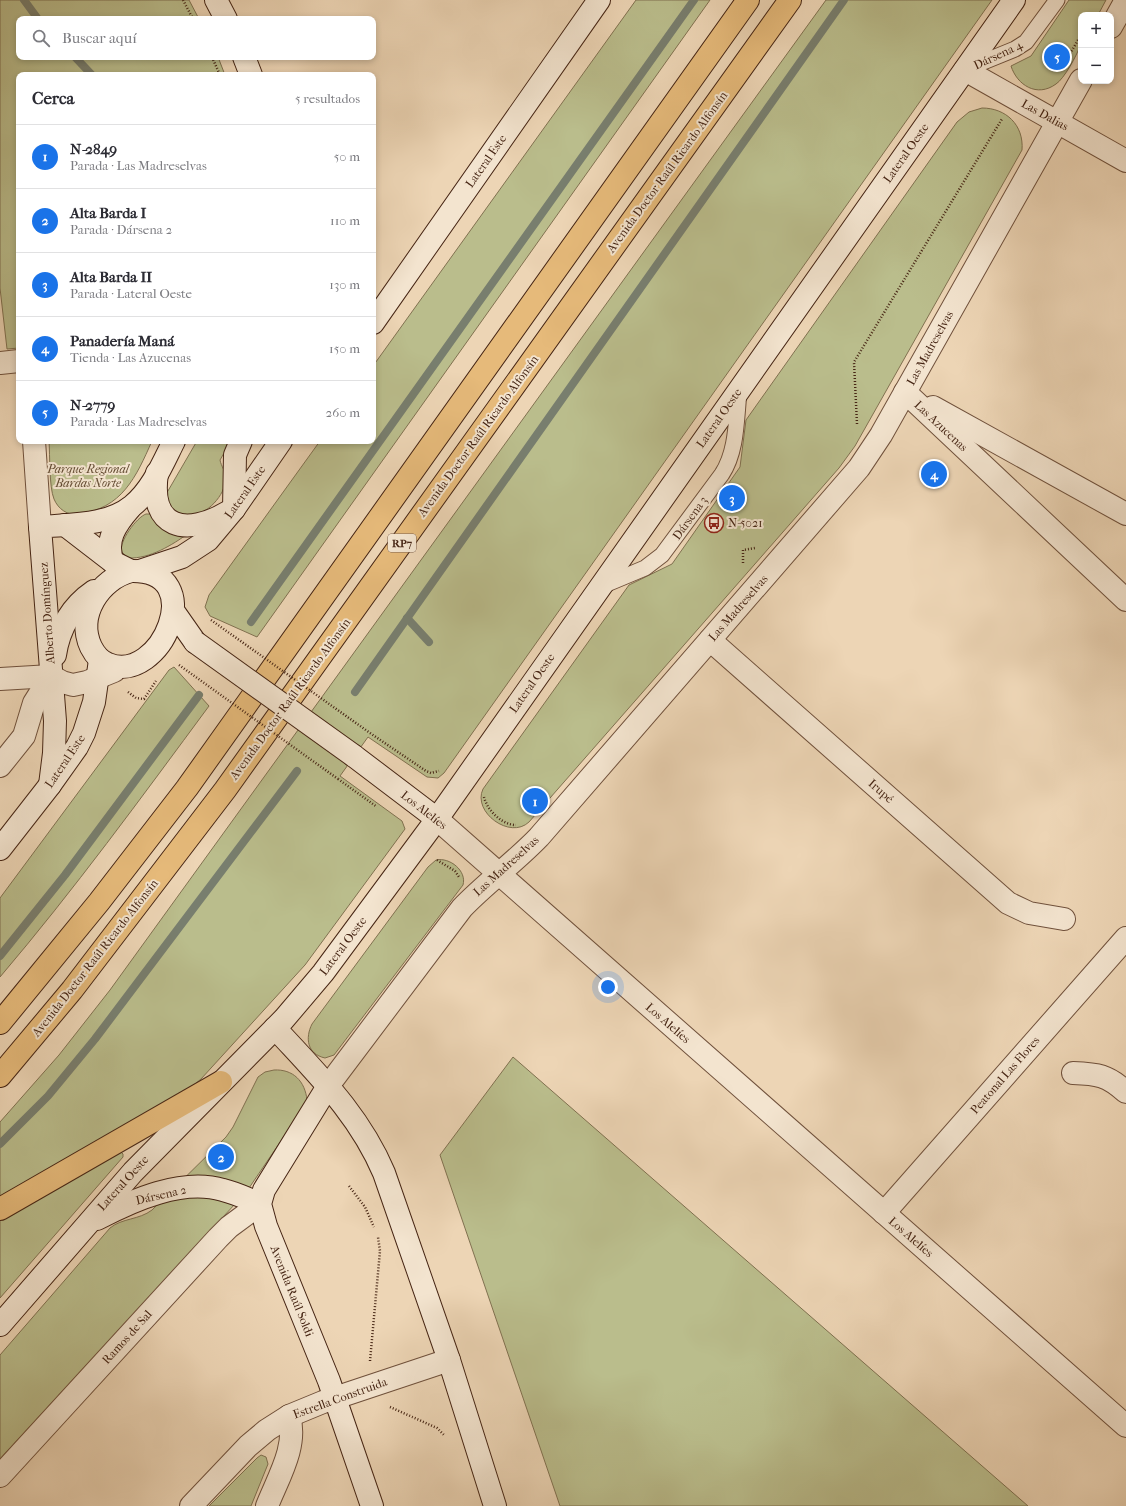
<!DOCTYPE html>
<html lang="es">
<meta charset="utf-8">
<style>
body{margin:0;font-family:"IM FELL French Canon",serif;background:#f2f2f3;color:#2b2b33}
.controls{position:absolute;right:12px;top:12px;display:grid;overflow:hidden;border-radius:8px;box-shadow:0 2px 6px #0003}
.controls button{width:36px;height:36px;display:grid;place-items:center;padding:0;border:0;border-bottom:1px solid #e1e1e2;background:#fff;color:#2b2b33;font:20px sans-serif}
.you{position:absolute;left:608px;top:987px;width:14px;height:14px;margin:-10px;border:3px solid #fff;border-radius:50%;background:#1a73e8;box-shadow:0 0 0 6px #1a73e833}
.badge{display:grid;place-items:center;width:26px;height:26px;border-radius:50%;background:#1a73e8;color:#fff;font-size:13px;font-weight:700}
.pin{position:absolute;translate:-50% -50%;border:2px solid #fff;box-shadow:0 1px 4px #0006}
.list{margin:0;padding:0;list-style:none}
h2{display:flex;justify-content:space-between;align-items:center;height:52px;margin:0;padding:0 16px;font-size:17px}
h2 small{font-size:13px;font-weight:400;color:#7c7c81}
.list li{display:grid;grid-template-columns:26px 1fr auto;gap:12px;align-items:center;box-sizing:border-box;height:64px;padding:0 16px;border-top:1px solid #e1e1e2}
.list b{display:block;font-size:15px;white-space:nowrap}
.list p{margin:0;font-size:13px;white-space:nowrap;color:#7c7c81}
.list em{font-size:13px;font-style:normal;color:#7c7c81}
.icon{flex:none;width:22px;height:22px;fill:none;stroke:currentColor;stroke-width:2;stroke-linecap:round;stroke-linejoin:round}
.map{position:relative;flex:none;width:1126px;height:1506px;overflow:hidden}
.search{position:absolute;background:#fff;box-shadow:0 2px 6px #0003;left:16px;top:16px;width:360px;height:44px;display:flex;align-items:center;gap:10px;box-sizing:border-box;padding:0 14px;border-radius:8px;color:#7c7c81;font-size:15px}
.panel{position:absolute;background:#fff;box-shadow:0 2px 6px #0003;left:16px;top:72px;width:360px;height:372px;border-radius:8px}
.map>svg:first-child{display:block}
</style>
<div class="map">
<svg width="1126" height="1506" viewBox="0 0 1126 1506">
<rect width="100%" height="100%" fill="#edd5b5"/>
<filter id="stains"><feTurbulence type="fractalNoise" baseFrequency=".005" numOctaves="4"/><feColorMatrix values="0 0 0 0 .2 0 0 0 0 .09 0 0 0 0 .02 0 0 0 .5 -.17"/></filter>
<radialGradient id="worn" r=".72"><stop offset=".6" stop-color="#630" stop-opacity="0"/><stop offset="1" stop-color="#630" stop-opacity=".3"/></radialGradient>
<g fill="#babd8c" stroke="#807150">
<path d="M 0,0 L 189,0 L 199,19 L 19,19 L 19,57 L 218,57 L 225,75 L 19,75 L 19,348 L 7,349 L 0,288 Z"/>
<path d="M 636,0 L 710,0 L 257,637 L 210,616 L 205,607 L 209,595 L 320,441 L 373,441 L 373,366 Z"/>
<path d="M 826,0 L 992,0 L 444,773 L 438,778 L 427,777 L 368,737 L 340,776 L 402,821 L 405,829 L 305,965 L 201,1079 L 195,1084 L 0,1200 L 0,1122 L 59,1055 L 110,990 Z"/>
<path d="M 1069,0 L 1106,0 L 1098,15 L 1081,15 C 1081,24 1083,37 1080,46 C 1077,55 1064,79 1056,84 C 1037,98 1017,85 1011,66 L 1031,56 Z"/>
<path d="M 982,108 C 1006,108 1024,125 1022,150 L 855,446 L 839,468 L 529,822 C 510,840 472,812 483,789 L 629,585 L 672,564 L 740,467 L 746,420 L 957,122 L 969,112 Z"/>
<path d="M 49,441 L 152,441 C 136,477 122,509 78,514 C 68,516 58,509 54,499 C 49,487 50,455 49,441 Z"/>
<path d="M 197,441 L 231,441 L 220,460 C 221,466 226,472 226,478 C 225,496 207,515 189,516 C 185,516 180,515 176,515 L 165,496 Z"/>
<path d="M 146,514 L 152,514 L 189,533 C 172,545 150,559 128,558 L 122,552 C 118,542 137,517 146,514 Z"/>
<path d="M 174,667 L 209,706 C 141,798 74,890 0,977 L 0,898 L 169,670 Z"/>
<path d="M 436,860 C 450,857 467,871 463,885 L 334,1055 L 325,1058 C 307,1054 305,1038 312,1024 L 428,867 Z"/>
<path d="M 513,1057 L 1028,1506 L 560,1506 L 440,1155 Z"/>
<path d="M 274,1070 C 293,1069 305,1081 307,1100 L 304,1107 L 247,1191 L 0,1459 L 0,1355 L 110,1228 C 122,1218 139,1220 152,1210 L 226,1137 L 233,1127 L 258,1077 L 265,1072 Z"/>
<path d="M 121,1152 L 123,1154 L 123,1157 L 0,1298 L 0,1219 Z"/>
<path d="M 261,1455 L 266,1457 L 268,1464 L 251,1506 L 209,1506 L 257,1458 Z"/>
</g>
<g fill="none" stroke-linecap="round" stroke-linejoin="round">
<g stroke="#787e6e" stroke-width="8">
<path d="M 24,0 L 38,19"/>
<path d="M 75,57 L 92,75"/>
<path d="M 407,618 L 429,642"/>
<path d="M 251,622 L 694,0"/>
<path d="M 355,692 L 844,0"/>
<path d="M 0,956 L 65,875 L 199,695"/>
<path d="M 0,1144 L 48,1096 L 95,1039 L 297,771"/>
</g>
<g stroke="#70513c" stroke-width="17">
<g id="lane">
<path d="M 966,69 L 1015,49 L 1026,42 L 1057,0"/>
<path d="M 602,586 L 645,568 L 662,555 L 722,474 C 737,451 736,420 739,393"/>
</g>
</g>
<g stroke="#70513c" stroke-width="24">
<g id="street">
<path d="M 1111,27 L 1126,0"/>
<path d="M 965,70 L 1126,161"/>
<path d="M 0,363 L 19,361"/>
<path d="M 905,392 L 1126,600"/>
<path d="M 933,407 L 1126,514"/>
<path d="M 34,441 L 40,527"/>
<path d="M 710,640 L 1008,903 L 1029,913 L 1064,919"/>
<path d="M 0,679 L 51,676 L 62,682 L 73,685 L 87,682 L 114,671"/>
<path d="M 0,766 L 24,736 L 34,703 L 51,676"/>
<path d="M 437,819 L 1126,1426"/>
<path d="M 1073,1073 C 1098,1074 1107,1075 1126,1092"/>
<path d="M 328,1086 L 462,908 C 486,883 515,862 539,837 L 859,468 L 881,435 L 1081,80"/>
<path d="M 884,1213 L 1126,938"/>
<path d="M 0,1476 L 218,1238 L 229,1227 L 260,1204"/>
<path d="M 191,1506 L 248,1446 L 267,1430 L 289,1416 L 323,1402 L 449,1360"/>
<path d="M 267,1506 C 278,1478 298,1446 289,1416"/>
</g>
</g>
<g stroke="#462514" stroke-width="24">
<g id="secondary">
<path d="M 216,0 L 226,19"/>
<path d="M 244,57 L 251,75"/>
<path d="M 373,323 L 599,0"/>
<path d="M 157,473 C 149,529 186,537 228,512"/>
<path d="M 234,509 L 235,455 L 241,441"/>
<path d="M 65,525 L 113,562 L 131,571"/>
<path d="M 113,562 C 104,541 116,524 130,508"/>
<path d="M 131,571 C 211,569 161,686 108,664 C 100,661 95,655 91,647 C 76,615 100,579 131,571 Z"/>
<path d="M 140,571 L 182,557 L 208,540 L 234,509 L 281,441"/>
<path d="M 174,612 L 195,642"/>
<path d="M 55,655 C 59,628 72,606 94,591"/>
<path d="M 354,756 L 437,819"/>
<path d="M 50,785 L 54,753 L 55,721 L 40,527 C 71,524 107,526 132,506 C 152,490 163,463 174,441"/>
<path d="M 0,849 L 50,785 L 77,747 L 84,733 L 94,702 L 100,660"/>
<path d="M 275,1028 C 317,1074 359,1114 384,1173 L 449,1360 L 495,1506"/>
<path d="M 328,1086 L 264,1190 L 260,1204 L 266,1226 L 329,1381 L 372,1506"/>
<path d="M 97,1219 C 133,1200 182,1178 223,1190 C 236,1193 248,1199 260,1204"/>
<path d="M 0,1325 L 133,1172 L 284,1019 L 323,973 L 437,819 L 1014,0"/>
</g>
</g>
<g stroke="#462514" stroke-width="24">
<g id="highway">
<path d="M 0,1023 L 99,902 L 187,788 L 748,0"/>
<path d="M 0,1076 L 72,990 L 225,790 L 790,0"/>
<path d="M 0,1209 L 221,1082"/>
</g>
</g>
<g stroke="#462514" stroke-width="2.5" stroke-dasharray="1 2" stroke-linecap="butt">
<path d="M 183,0 L 193,19"/>
<path d="M 212,57 L 220,75"/>
<path d="M 1067,59 L 1081,35"/>
<path d="M 857,424 L 854,362 L 1002,119"/>
<path d="M 743,563 L 743,550 L 755,548"/>
<path d="M 128,692 L 136,698 L 144,699 L 156,681"/>
<path d="M 370,733 L 426,771 L 431,773 L 439,771"/>
<path d="M 338,779 L 377,807"/>
<path d="M 484,797 C 487,810 502,825 516,825"/>
<path d="M 437,860 L 455,871 L 459,877"/>
<path d="M 349,1186 L 365,1207 L 374,1227"/>
<path d="M 370,1361 L 380,1251 L 378,1237"/>
<path d="M 390,1407 L 437,1428 L 445,1436"/>
</g>
<use href="#lane" stroke="#f3e4cf" stroke-width="15"/>
<use href="#street" stroke="#f3e4cf" stroke-width="22"/>
<use href="#secondary" stroke="#f3e4cf" stroke-width="22"/>
<use href="#highway" stroke="#e6ba7a" stroke-width="22"/>
<g stroke="#462514" stroke-width="24" stroke-linecap="butt">
<path id="secondary-bridge" d="M 195,642 L 354,756"/>
</g>
<g stroke="#462514" stroke-width="2.5" stroke-dasharray="1 2" stroke-linecap="butt">
<path d="M 211,620 L 370,733"/>
<path d="M 179,665 L 338,779"/>
</g>
<use href="#secondary-bridge" stroke="#f3e4cf" stroke-width="22"/>
</g>
<defs>
<g id="bus-ring" transform="scale(1)"><circle r="9.5" fill="#f3e4cf" stroke="#8f2418" stroke-width="1.5"/><path d="M-5-6H5V4H4V6H2V4H-2V6H-4V4H-5ZM-3.5-4V0h7V-4ZM-3.5 1.2v1.5H-2V1.2ZM2 1.2v1.5H3.5V1.2Z" fill="#8f2418"/></g>
</defs>
<g fill-rule="evenodd">
<use href="#bus-ring" x="714" y="523"/>
</g>
<g text-anchor="middle" dominant-baseline="central" stroke-width="4" stroke-linejoin="round" paint-order="stroke">
<rect fill="#f3e4cf" stroke="#7a5e4c" stroke-width="1" x="388" y="534" width="28" height="18" rx="3"/>
<g font-size="11" font-weight="bold" fill="#462514">
<text x="402" y="543">RP7</text>
</g>
<g font-size="12" fill="#462514" stroke="#f3e4cf">
<text transform="translate(998 55) rotate(-25)">Dársena 4</text>
<text transform="translate(1045 115) rotate(29)">Las Dalias</text>
<text transform="translate(906 153) rotate(-55)">Lateral Oeste</text>
<text transform="translate(486 161) rotate(-55)">Lateral Este</text>
<text transform="translate(667 172) rotate(-54)">Avenida Doctor Raúl Ricardo Alfonsín</text>
<text transform="translate(930 348) rotate(-61)">Las Madreselvas</text>
<text transform="translate(719 418) rotate(-55)">Lateral Oeste</text>
<text transform="translate(941 426) rotate(43)">Las Azucenas</text>
<text transform="translate(478 436) rotate(-54)">Avenida Doctor Raúl Ricardo Alfonsín</text>
<text transform="translate(245 492) rotate(-55)">Lateral Este</text>
<text transform="translate(690 518) rotate(-54)">Dársena 3</text>
<text transform="translate(738 608) rotate(-49)">Las Madreselvas</text>
<text transform="translate(47 613) rotate(-94)">Alberto Domínguez</text>
<text transform="translate(532 683) rotate(-55)">Lateral Oeste</text>
<text transform="translate(290 699) rotate(-54)">Avenida Doctor Raúl Ricardo Alfonsín</text>
<text transform="translate(65 761) rotate(-56)">Lateral Este</text>
<text transform="translate(881 791) rotate(41)">Irupé</text>
<text transform="translate(424 810) rotate(38)">Los Alelíes</text>
<text transform="translate(506 866) rotate(-42)">Las Madreselvas</text>
<text transform="translate(343 946) rotate(-53)">Lateral Oeste</text>
<text transform="translate(95 958) rotate(-52)">Avenida Doctor Raúl Ricardo Alfonsín</text>
<text transform="translate(668 1023) rotate(41)">Los Alelíes</text>
<text transform="translate(1005 1075) rotate(-49)">Peatonal Las Flores</text>
<text transform="translate(123 1183) rotate(-48)">Lateral Oeste</text>
<text transform="translate(161 1195) rotate(-13)">Dársena 2</text>
<text transform="translate(911 1237) rotate(41)">Los Alelíes</text>
<text transform="translate(292 1291) rotate(68)">Avenida Raúl Soldi</text>
<text transform="translate(127 1337) rotate(-48)">Ramos de Sal</text>
<text transform="translate(340 1398) rotate(-20)">Estrella Construida</text>
</g>
<g font-size="12" font-style="italic" fill="#634b32" stroke="#f3e4cf">
<text x="88" y="469">Parque Regional<tspan x="88" dy="14">Bardas Norte</tspan></text>
</g>
<g font-size="12" fill="#462514" stroke="#f3e4cf" text-anchor="start">
<text x="728" y="523">N-5021</text>
</g>
</g>
<rect width="100%" height="100%" filter="url(#stains)"/>
<rect width="100%" height="100%" fill="url(#worn)"/>
</svg>
<div class="controls">
<button>+</button>
<button>−</button>
</div>
<div class="you"></div>
<div class="pin badge" style="left:535px;top:801px">1</div>
<div class="pin badge" style="left:221px;top:1157px">2</div>
<div class="pin badge" style="left:732px;top:498px">3</div>
<div class="pin badge" style="left:934px;top:474px">4</div>
<div class="pin badge" style="left:1057px;top:57px">5</div>
<div class="search"><svg class="icon" aria-label="search" viewBox="0 0 24 24"><circle cx="10" cy="10" r="6"/><path d="M15 15l6 6"/></svg>Buscar aquí</div>
<section class="panel">
<h2>Cerca<small>5 resultados</small></h2>
<ul class="list">
<li><span class="badge">1</span><div><b>N-2849</b><p>Parada · Las Madreselvas</p></div><em>50 m</em></li>
<li><span class="badge">2</span><div><b>Alta Barda I</b><p>Parada · Dársena 2</p></div><em>110 m</em></li>
<li><span class="badge">3</span><div><b>Alta Barda II</b><p>Parada · Lateral Oeste</p></div><em>130 m</em></li>
<li><span class="badge">4</span><div><b>Panadería Maná</b><p>Tienda · Las Azucenas</p></div><em>150 m</em></li>
<li><span class="badge">5</span><div><b>N-2779</b><p>Parada · Las Madreselvas</p></div><em>260 m</em></li>
</ul>
</section>
</div>
